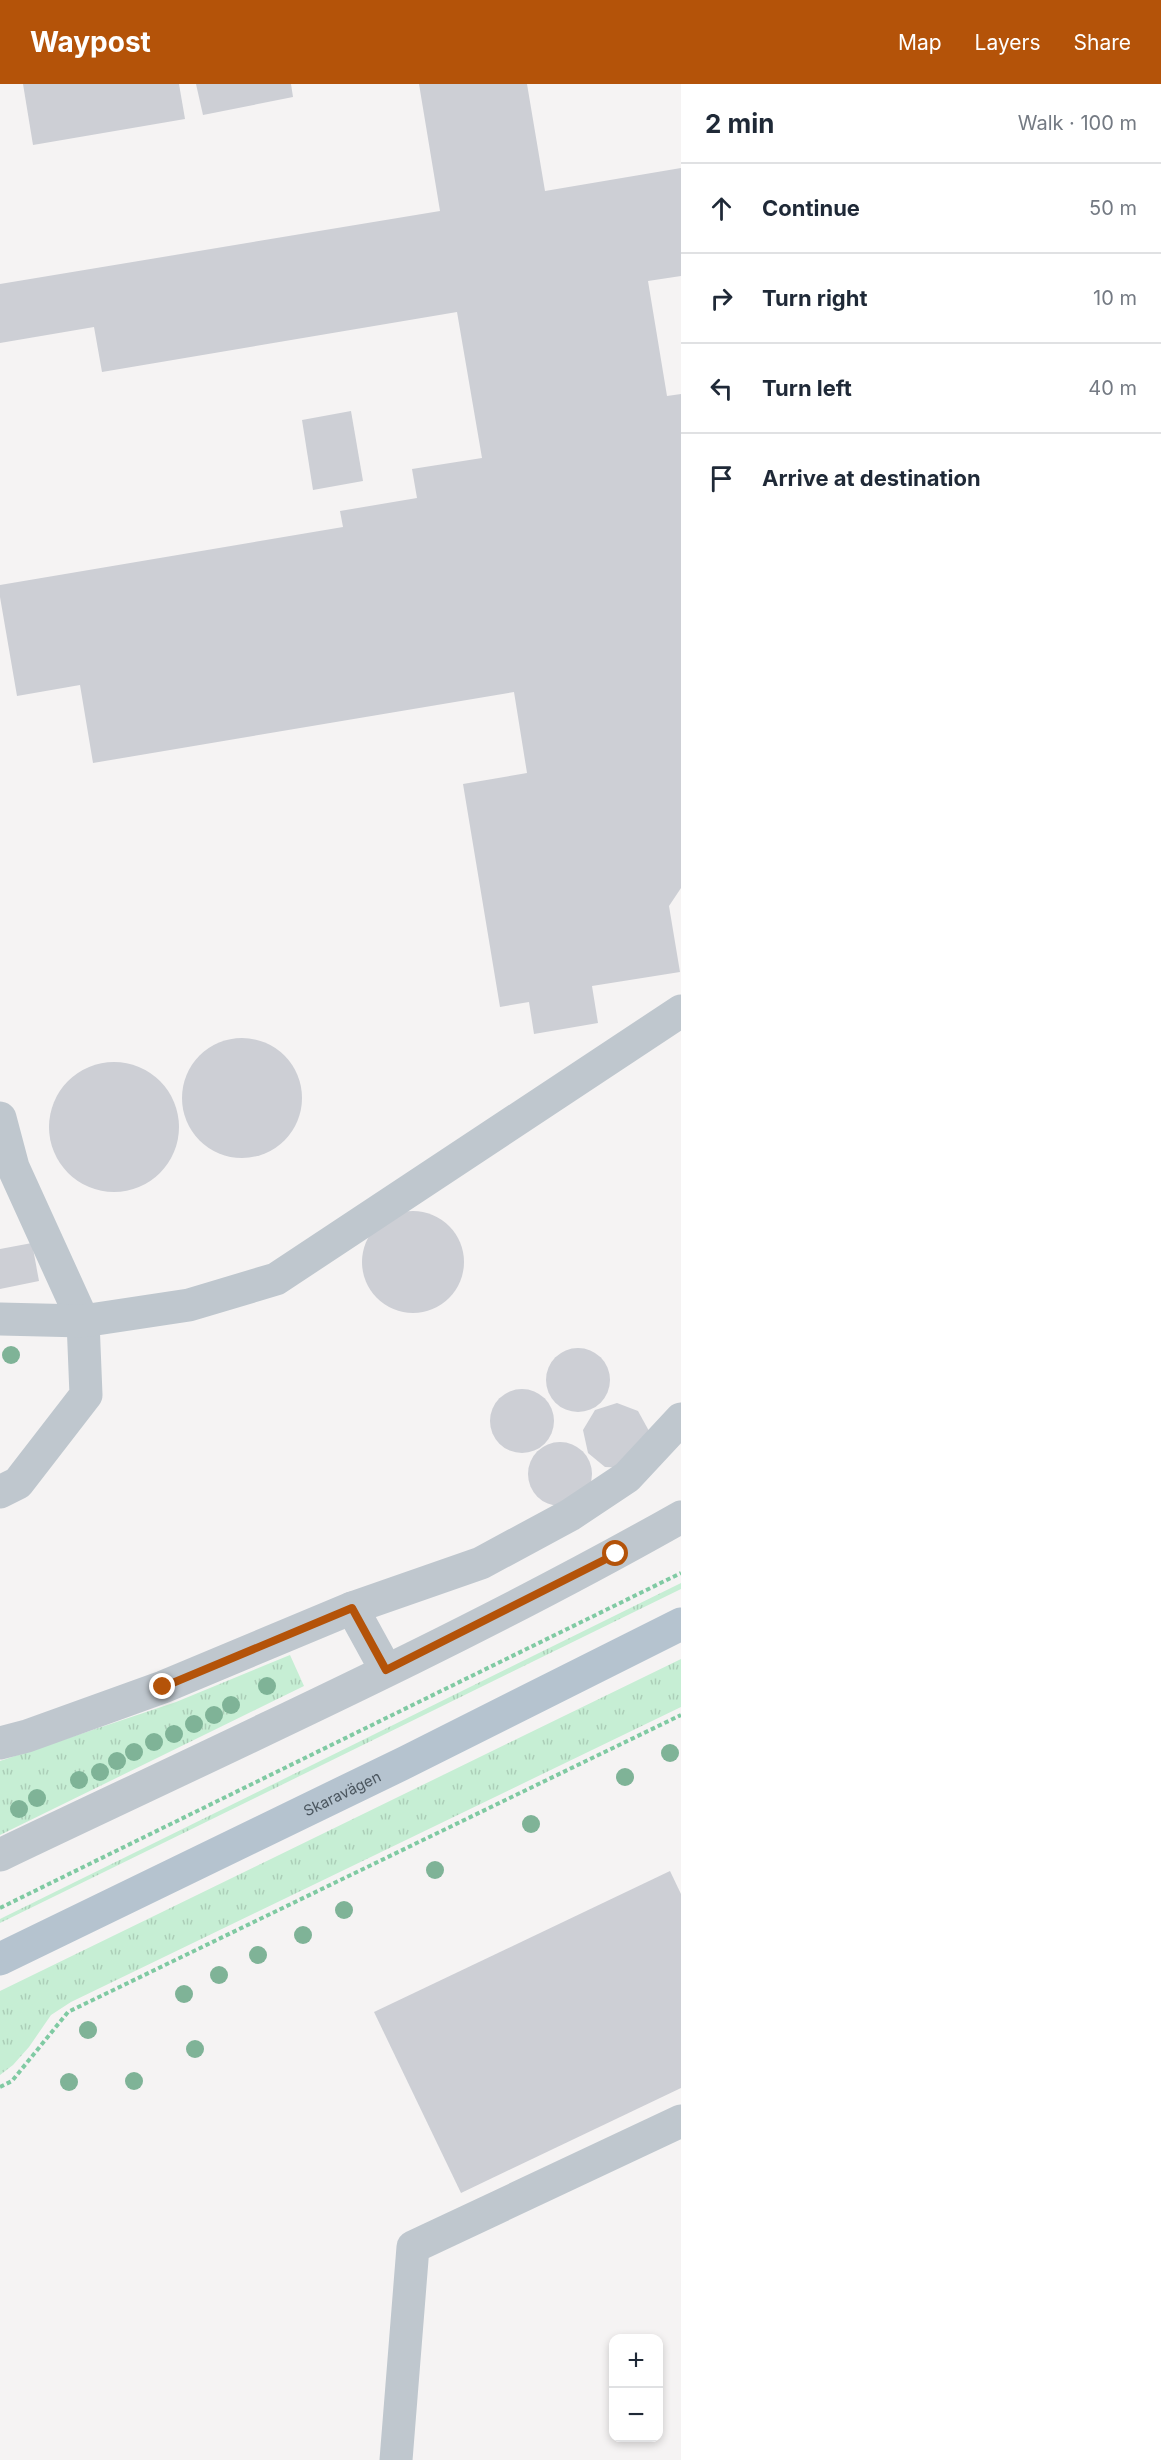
<!DOCTYPE html>
<meta charset="utf-8">
<style>
body{margin:0;font-family:Inter,sans-serif;background:#f6f6f7;color:#1f2937}
.controls{position:absolute;right:18px;bottom:18px;display:grid;overflow:hidden;border-radius:12px;box-shadow:0 3px 9px #0003}
.controls button{width:54px;height:54px;display:grid;place-items:center;padding:0;border:0;border-bottom:2px solid #e0e1e3;background:#fff;color:#1f2937;font:30px sans-serif}
.stop{position:absolute;width:18px;height:18px;margin:-14px;border:4px solid #b45309;border-radius:50%;background:#fff}
.stop.end{background:#b45309;border-color:#fff;box-shadow:0 2px 6px #0008}
.list{margin:0;padding:0;list-style:none}
h2{display:flex;justify-content:space-between;align-items:center;height:78px;margin:0;padding:0 24px;font-size:26px}
h2 small{font-size:20px;font-weight:400;color:#747a83}
.list li{display:grid;grid-template-columns:39px 1fr auto;gap:18px;align-items:center;box-sizing:border-box;height:90px;padding:0 24px;border-top:2px solid #e0e1e3}
.list b{display:block;font-size:22px;white-space:nowrap}
.list em{font-size:20px;font-style:normal;color:#747a83}
.icon{flex:none;width:33px;height:33px;fill:none;stroke:currentColor;stroke-width:2;stroke-linecap:round;stroke-linejoin:round}
.map{position:relative;flex:none;width:681px;height:2376px;overflow:hidden}
header{display:flex;align-items:center;gap:36px;box-sizing:border-box;height:84px;padding:0 30px;background:#b45309;color:#fff}
header strong{font-size:28px}
nav{display:flex;gap:33px;margin-inline-start:auto;font-size:21px}
main{display:flex}
aside{flex:1;background:#fff}
.map>svg:first-child{display:block}
</style>
<header>
<strong>Waypost</strong>
<nav><a>Map</a><a>Layers</a><a>Share</a></nav>
</header>
<main>
<div class="map">
<svg width="681" height="2376" viewBox="0 0 681 2376">
<defs>
<pattern id="grass-tufts" width="24" height="20" patternUnits="userSpaceOnUse" patternTransform="scale(1.5)"><rect width="24" height="20" fill="#c6eed4"/><path d="M3 7l-1-3M5 7V3M7 7l1-3M15 17l-1-3M17 17v-4M19 17l1-3" fill="none" stroke="#acceb8"/></pattern>
</defs>
<rect width="100%" height="100%" fill="#f5f3f3"/>
<g fill="url(#grass-tufts)">
<path d="M 681,1499 L 681,1505 L 0,1839 L 0,1835 Z"/>
<path d="M 290,1571 L 304,1602 L 0,1751 L 0,1677 L 176,1618 Z"/>
<path d="M 681,1575 L 681,1623 L 71,1918 L 51,1931 L 29,1963 L 13,1981 L 0,1991 L 0,1907 Z"/>
</g>
<g fill="#cdcfd5">
<path d="M 23,0 L 179,0 L 185,35 L 33,61 Z"/>
<path d="M 196,0 L 291,0 L 293,13 L 203,31 Z"/>
<path d="M 419,0 L 527,0 L 545,107 L 681,84 L 681,192 L 648,197 L 667,312 L 681,310 L 681,804 L 669,822 L 680,888 L 592,902 L 598,939 L 534,950 L 529,918 L 500,923 L 463,700 L 527,689 L 514,608 L 93,679 L 80,601 L 17,612 L 0,513 L 0,501 L 343,443 L 340,427 L 417,414 L 412,385 L 482,374 L 457,228 L 102,288 L 94,243 L 0,259 L 0,200 L 440,127 Z"/>
<path d="M 351,327 L 363,397 L 313,406 L 302,336 Z"/>
<circle cx="242" cy="1014" r="60"/>
<circle cx="114" cy="1043" r="65"/>
<circle cx="413" cy="1178" r="51"/>
<path d="M 32,1159 L 39,1197 L 0,1205 L 0,1165 Z"/>
<circle cx="578" cy="1296" r="32"/>
<circle cx="522" cy="1337" r="32"/>
<path d="M 617,1319 L 638,1327 L 649,1347 L 628,1384 L 605,1383 L 588,1369 L 583,1346 L 595,1326 Z"/>
<circle cx="560" cy="1390" r="32"/>
<path d="M 670,1787 L 681,1810 L 681,2004 L 461,2109 L 374,1928 Z"/>
</g>
<g fill="none" stroke-linecap="round" stroke-linejoin="round">
<g stroke="#80caa3" stroke-width="4" stroke-dasharray="4.5 3" stroke-linecap="butt">
<path d="M 0,1824 L 681,1489"/>
<path d="M 0,2003 L 12,1997 L 68,1928 L 681,1631"/>
</g>
<g stroke="#bfc7ce" stroke-width="33">
<path d="M 0,1034 L 13,1083 L 83,1237 L 86,1311 L 18,1399 L 0,1408"/>
<path d="M 0,1235 L 83,1237 L 189,1221 L 276,1195 L 681,927"/>
<path d="M 352,1524 L 386,1586"/>
<path d="M 0,1659 L 27,1652 L 163,1603 L 352,1524 L 481,1479 L 570,1431 L 627,1393 L 681,1335"/>
<path d="M 0,1771 C 228,1662 460,1558 681,1433"/>
<path d="M 396,2376 L 413,2163 L 681,2037"/>
</g>
<path stroke="#b5c3cf" stroke-width="33" id="s1" d="M 0,1875 L 406,1678 L 681,1540"/>
</g>
<g fill="#7fb397">
<circle cx="11" cy="1271" r="9"/>
<circle cx="267" cy="1602" r="9"/>
<circle cx="231" cy="1621" r="9"/>
<circle cx="214" cy="1631" r="9"/>
<circle cx="194" cy="1640" r="9"/>
<circle cx="174" cy="1650" r="9"/>
<circle cx="154" cy="1658" r="9"/>
<circle cx="134" cy="1668" r="9"/>
<circle cx="670" cy="1669" r="9"/>
<circle cx="117" cy="1677" r="9"/>
<circle cx="100" cy="1688" r="9"/>
<circle cx="625" cy="1693" r="9"/>
<circle cx="79" cy="1696" r="9"/>
<circle cx="37" cy="1714" r="9"/>
<circle cx="19" cy="1725" r="9"/>
<circle cx="531" cy="1740" r="9"/>
<circle cx="435" cy="1786" r="9"/>
<circle cx="344" cy="1826" r="9"/>
<circle cx="303" cy="1851" r="9"/>
<circle cx="258" cy="1871" r="9"/>
<circle cx="219" cy="1891" r="9"/>
<circle cx="184" cy="1910" r="9"/>
<circle cx="88" cy="1946" r="9"/>
<circle cx="195" cy="1965" r="9"/>
<circle cx="134" cy="1997" r="9"/>
<circle cx="69" cy="1998" r="9"/>
</g>
<g fill="none" stroke-linecap="round" stroke-linejoin="round">
<path stroke="#b45309" stroke-width="8" d="M 163,1603 L 352,1524 L 386,1586 L 616,1470"/>
</g>
<g text-anchor="middle" dominant-baseline="central" stroke-width="6" stroke-linejoin="round" paint-order="stroke">
<g font-size="15" fill="#4b565f" stroke="#fff">
<text stroke="none"><textPath href="#s1" startOffset="380">Skaravägen</textPath></text>
</g>
</g>
</svg>
<div class="controls">
<button>+</button>
<button>−</button>
</div>
<div class="stop" style="left:616px;top:1470px"></div>
<div class="stop end" style="left:163px;top:1603px"></div>
</div>
<aside>
<h2>2 min<small>Walk · 100 m</small></h2>
<ul class="list">
<li><svg class="icon" aria-label="ahead" viewBox="0 0 24 24"><path d="M12 20V5M6 11l6-6 6 6"/></svg><div><b>Continue</b></div><em>50 m</em></li>
<li><svg class="icon" aria-label="right" viewBox="0 0 24 24"><path d="M7 20v-9h11M14 6l5 5-5 5"/></svg><div><b>Turn right</b></div><em>10 m</em></li>
<li><svg class="icon" aria-label="left" viewBox="0 0 24 24"><path d="M17 20v-9H6M10 6l-5 5 5 5"/></svg><div><b>Turn left</b></div><em>40 m</em></li>
<li><svg class="icon" aria-label="arrive" viewBox="0 0 24 24"><path d="M6 21V4h12l-3 4 3 4H6"/></svg><div><b>Arrive at destination</b></div></li>
</ul>
</aside>
</main>
